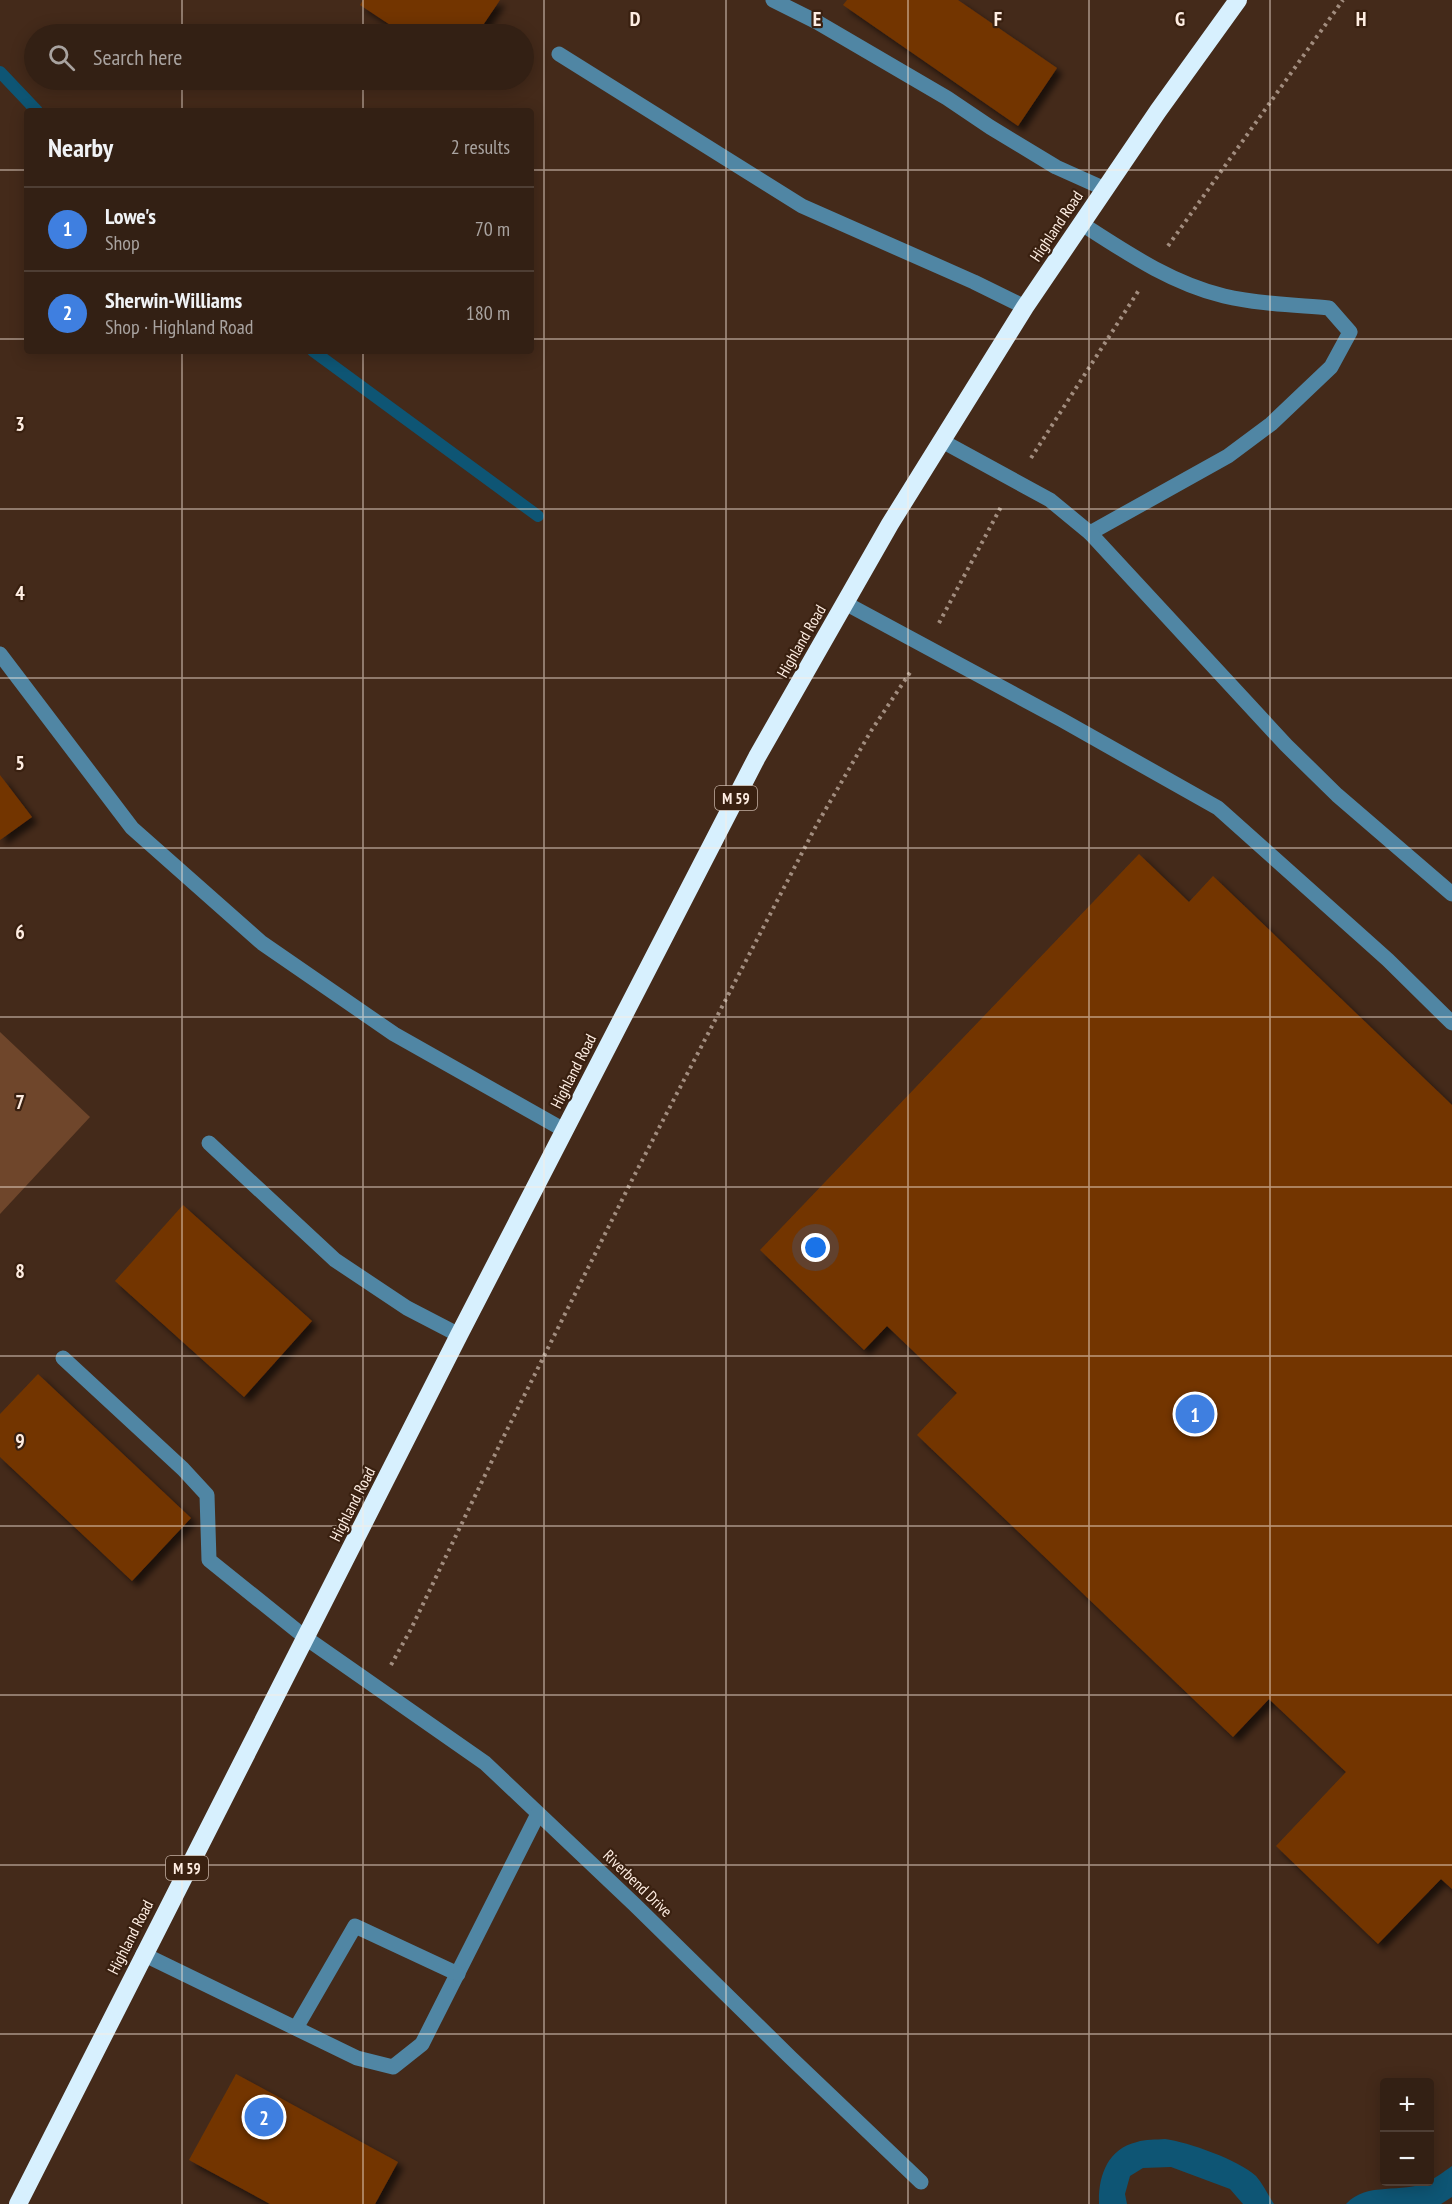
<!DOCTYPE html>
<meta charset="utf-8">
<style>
body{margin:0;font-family:"PT Sans Narrow",sans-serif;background:#3e2d22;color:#f1f3f6}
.controls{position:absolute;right:18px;bottom:18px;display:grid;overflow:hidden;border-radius:6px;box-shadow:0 3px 15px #0003}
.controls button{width:54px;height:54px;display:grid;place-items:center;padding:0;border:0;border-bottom:2px solid #4e3e34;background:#332014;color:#f1f3f6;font:30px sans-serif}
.you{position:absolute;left:816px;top:1248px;width:21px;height:21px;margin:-15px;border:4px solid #fff;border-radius:50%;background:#1a73e8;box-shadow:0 0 0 9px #1a73e833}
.badge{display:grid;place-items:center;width:39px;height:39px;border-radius:50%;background:#6bc3f2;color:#fff;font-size:20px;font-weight:700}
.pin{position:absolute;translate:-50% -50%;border:3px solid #fff;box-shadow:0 2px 6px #0006}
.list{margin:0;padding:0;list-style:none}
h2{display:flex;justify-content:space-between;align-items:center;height:78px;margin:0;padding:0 24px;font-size:26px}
h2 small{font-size:20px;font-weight:400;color:#a9a3a0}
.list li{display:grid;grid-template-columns:39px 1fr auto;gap:18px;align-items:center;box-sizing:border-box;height:84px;padding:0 24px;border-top:2px solid #4e3e34}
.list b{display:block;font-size:22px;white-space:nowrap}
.list p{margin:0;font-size:20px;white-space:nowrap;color:#a9a3a0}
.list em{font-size:20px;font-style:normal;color:#a9a3a0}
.icon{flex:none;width:33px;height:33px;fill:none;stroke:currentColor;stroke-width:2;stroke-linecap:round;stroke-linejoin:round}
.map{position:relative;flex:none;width:1452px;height:2204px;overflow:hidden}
.search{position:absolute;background:#332014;box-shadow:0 3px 15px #0003;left:24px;top:24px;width:510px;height:66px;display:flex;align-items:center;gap:15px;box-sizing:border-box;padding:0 21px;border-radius:33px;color:#a9a3a0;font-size:22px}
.panel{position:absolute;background:#332014;box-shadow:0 3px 15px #0003;left:24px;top:108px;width:510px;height:246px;border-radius:6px}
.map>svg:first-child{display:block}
</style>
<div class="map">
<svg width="1452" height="2204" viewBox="0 0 1452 2204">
<defs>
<filter id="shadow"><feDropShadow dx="5.5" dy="5.5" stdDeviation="3" flood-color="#0009"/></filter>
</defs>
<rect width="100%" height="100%" fill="#442a1a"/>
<path fill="#6f462b" d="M 0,1032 L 90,1117 L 0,1214 Z"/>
<g fill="#0e5574">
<path d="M 1165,2139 C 1188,2142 1239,2160 1256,2176 C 1263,2184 1268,2195 1274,2204 L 1243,2204 L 1230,2189 L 1171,2167 L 1143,2168 L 1130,2176 L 1125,2194 L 1127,2204 L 1099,2204 C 1098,2177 1107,2149 1137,2142 C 1145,2139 1156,2140 1165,2139 Z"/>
<path d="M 1452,2166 L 1452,2197 L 1441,2204 L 1346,2204 C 1367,2181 1402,2194 1428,2182 C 1435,2178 1445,2171 1452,2166 Z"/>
</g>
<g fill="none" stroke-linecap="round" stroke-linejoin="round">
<g stroke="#0e5574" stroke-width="12">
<path d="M 0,72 L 37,111"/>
<path d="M 313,351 L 538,516"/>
</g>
</g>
<g fill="#733600" filter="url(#shadow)">
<path d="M 363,0 L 500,0 L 477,34 L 404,34 L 360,5 Z"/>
<path d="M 847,0 L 958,0 L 1057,68 L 1018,126 L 843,5 Z"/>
<path d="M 0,775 L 32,817 L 0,840 Z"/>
<path d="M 1139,854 L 1189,902 L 1213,876 L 1452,1105 L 1452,1889 L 1441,1879 L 1378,1944 L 1276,1846 L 1346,1772 L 1269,1699 L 1233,1737 L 917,1435 L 957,1393 L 887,1326 L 864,1350 L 760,1250 Z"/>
<path d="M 183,1205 L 312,1321 L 244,1397 L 115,1281 Z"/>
<path d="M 38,1374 L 191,1518 L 132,1581 L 0,1457 L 0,1414 Z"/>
<path d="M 236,2074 L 398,2162 L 375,2204 L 270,2204 L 189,2160 Z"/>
</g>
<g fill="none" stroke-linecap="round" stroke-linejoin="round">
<g stroke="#a28d7f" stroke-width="4" stroke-dasharray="3 4.5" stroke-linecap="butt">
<path d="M 1168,246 L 1343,0"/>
<path d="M 1031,458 L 1139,290"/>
<path d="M 939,623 L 1002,505"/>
<path d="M 391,1665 L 411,1629 L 502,1440 L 633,1178 L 816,826 L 871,731 L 911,671"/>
</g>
<g stroke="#5086a4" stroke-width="15">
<path d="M 773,0 L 817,22 L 947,98 L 990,127 L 1056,167 L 1105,189"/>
<path d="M 559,54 L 802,206 L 974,282 L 1025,307"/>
<path d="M 1082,224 C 1127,253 1171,283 1224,296 C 1258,304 1295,305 1329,308 L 1350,332 L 1331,367 L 1271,424 L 1228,456 L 1090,533"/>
<path d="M 942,441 L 1050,500 L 1090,533 L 1286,745 L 1337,795 L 1452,894"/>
<path d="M 845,603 L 1062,720 L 1218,808 L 1388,960 L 1452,1023"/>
<path d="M 0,654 L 132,828 L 262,943 L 394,1034 L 564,1130"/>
<path d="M 209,1143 L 335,1260 L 407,1308 L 459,1335"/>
<path d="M 63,1358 L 183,1469 L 207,1495 L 209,1560 L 306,1638 L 485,1763 L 635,1905 L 790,2057 L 921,2182"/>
<path d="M 143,1954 L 357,2058 L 393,2067 L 422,2044 L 538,1814"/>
<path d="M 296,2028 L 355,1926 L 458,1974"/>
</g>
<path stroke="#d7f0fe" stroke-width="18" d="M 18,2204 L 459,1335 L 757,757 L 890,524 L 1025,307 L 1158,111 L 1238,0"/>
</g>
<path fill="none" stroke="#feede2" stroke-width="1.5" stroke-opacity="0.55" d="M 182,0 L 182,34M 363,0 L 363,34M 544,0 L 544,2204M 726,0 L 726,2204M 908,0 L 908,2204M 1089,0 L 1089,2204M 1270,0 L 1270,2204M 182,80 L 182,111M 363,80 L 363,111M 0,170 L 27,170M 531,170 L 1452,170M 0,339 L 27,339M 531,339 L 1452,339M 182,351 L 182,2204M 363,351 L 363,2204M 0,509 L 1452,509M 0,678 L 1452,678M 0,848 L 1452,848M 0,1017 L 1452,1017M 0,1187 L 1452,1187M 0,1356 L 1452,1356M 0,1526 L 1452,1526M 0,1695 L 1452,1695M 0,1865 L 1452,1865M 0,2034 L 1452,2034"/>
<g text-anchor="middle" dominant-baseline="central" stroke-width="4.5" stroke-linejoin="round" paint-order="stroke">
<g fill="#392010" stroke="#c3b0a3" stroke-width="1.5">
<rect x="715" y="786" width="42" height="24" rx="4.5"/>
<rect x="166" y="1856" width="42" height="24" rx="4.5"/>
</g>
<g font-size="15" font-weight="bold" fill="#feede2">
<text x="736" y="798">M 59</text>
<text x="187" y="1868">M 59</text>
</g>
<g font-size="16" fill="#feede2" stroke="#392010">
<text transform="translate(1056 226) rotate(-56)">Highland Road</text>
<text transform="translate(801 641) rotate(-60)">Highland Road</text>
<text transform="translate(573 1071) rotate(-63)">Highland Road</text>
<text transform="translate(352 1504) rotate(-63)">Highland Road</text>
<text transform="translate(638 1883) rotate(44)">Riverbend Drive</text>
<text transform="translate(130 1937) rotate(-63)">Highland Road</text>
</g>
</g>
<g font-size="20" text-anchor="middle" font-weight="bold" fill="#feede2" stroke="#392010" stroke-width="4.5" stroke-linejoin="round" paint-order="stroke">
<text x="635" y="26">D</text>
<text x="817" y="26">E</text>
<text x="998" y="26">F</text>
<text x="1180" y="26">G</text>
<text x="1361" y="26">H</text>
<text x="20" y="431">3</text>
<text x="20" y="600">4</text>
<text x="20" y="770">5</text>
<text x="20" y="939">6</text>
<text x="20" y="1109">7</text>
<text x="20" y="1278">8</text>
<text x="20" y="1448">9</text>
</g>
</svg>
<div class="controls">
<button>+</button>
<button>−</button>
</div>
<div class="you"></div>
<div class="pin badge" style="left:1195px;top:1414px;background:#3f7fe0">1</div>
<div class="pin badge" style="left:264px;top:2117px;background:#3f7fe0">2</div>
<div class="search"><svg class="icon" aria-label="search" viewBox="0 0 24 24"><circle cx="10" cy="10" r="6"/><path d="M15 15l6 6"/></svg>Search here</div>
<section class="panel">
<h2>Nearby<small>2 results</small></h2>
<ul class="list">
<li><span class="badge" style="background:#3f7fe0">1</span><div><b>Lowe's</b><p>Shop</p></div><em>70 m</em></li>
<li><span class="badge" style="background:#3f7fe0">2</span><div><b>Sherwin-Williams</b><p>Shop · Highland Road</p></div><em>180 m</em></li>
</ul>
</section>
</div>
